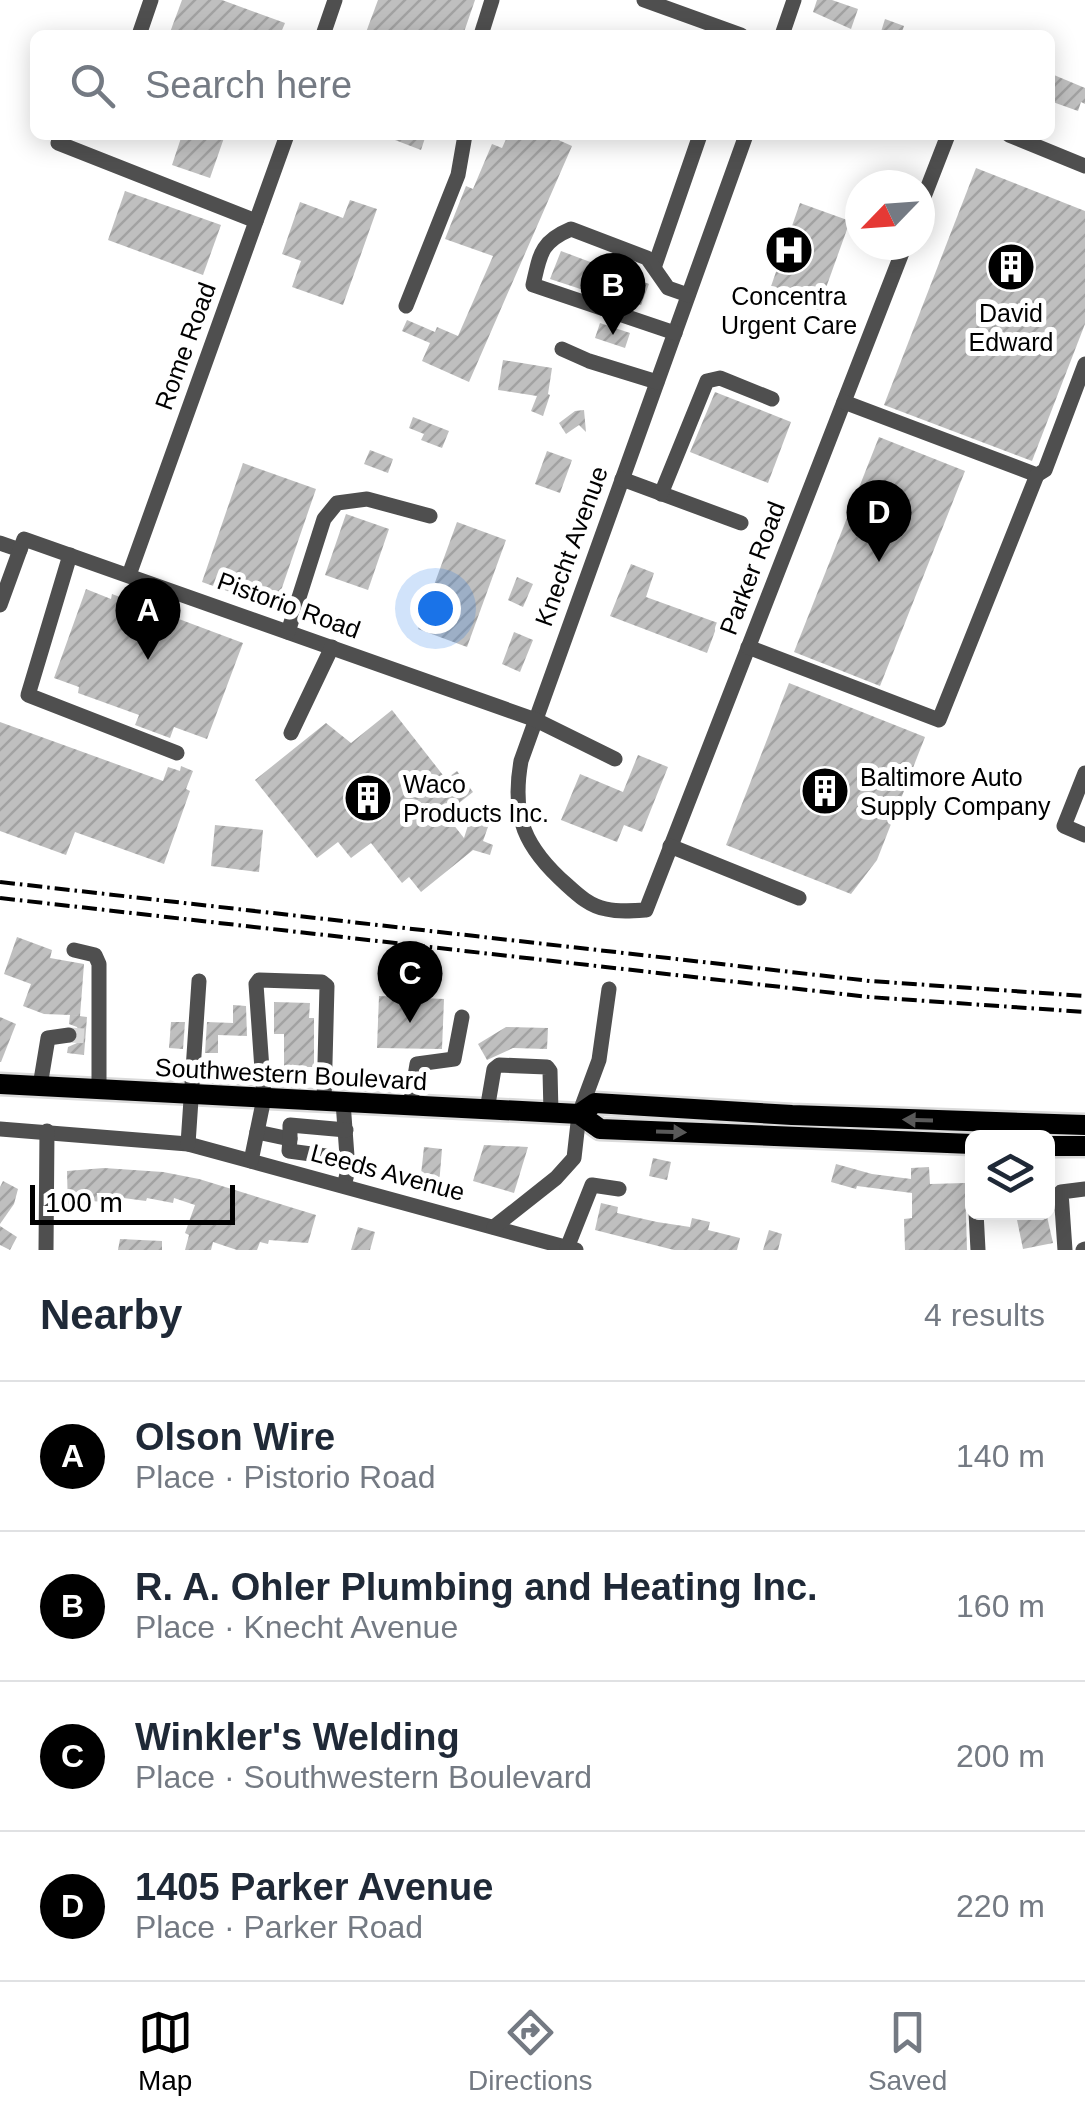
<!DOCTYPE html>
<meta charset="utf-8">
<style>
body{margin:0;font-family:Arial,sans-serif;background:#f2f2f3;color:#1f2937}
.controls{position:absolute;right:30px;bottom:30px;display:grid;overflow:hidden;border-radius:15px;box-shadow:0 5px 25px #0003}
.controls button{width:90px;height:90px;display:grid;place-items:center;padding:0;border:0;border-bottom:2px solid #e0e1e3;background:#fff;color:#1f2937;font:50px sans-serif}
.compass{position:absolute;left:845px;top:170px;width:90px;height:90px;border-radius:50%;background:#fff;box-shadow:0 5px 25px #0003;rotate:245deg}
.scale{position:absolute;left:30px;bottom:25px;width:205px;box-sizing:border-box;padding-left:10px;border:5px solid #000;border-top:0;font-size:28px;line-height:35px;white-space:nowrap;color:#000;-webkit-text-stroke:8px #fff;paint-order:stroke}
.you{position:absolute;left:435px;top:608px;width:35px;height:35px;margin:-25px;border:8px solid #fff;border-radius:50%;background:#1a73e8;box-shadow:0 0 0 15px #1a73e833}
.badge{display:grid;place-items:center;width:65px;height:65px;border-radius:50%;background:#000;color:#fff;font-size:32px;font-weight:700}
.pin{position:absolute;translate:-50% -82px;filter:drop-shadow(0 2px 5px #0008)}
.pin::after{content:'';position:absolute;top:52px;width:35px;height:30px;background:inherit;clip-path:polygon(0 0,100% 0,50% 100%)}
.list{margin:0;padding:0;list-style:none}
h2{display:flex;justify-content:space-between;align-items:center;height:130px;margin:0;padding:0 40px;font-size:42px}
h2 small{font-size:32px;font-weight:400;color:#747a83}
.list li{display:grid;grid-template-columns:65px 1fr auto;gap:30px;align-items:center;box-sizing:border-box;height:150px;padding:0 40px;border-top:2px solid #e0e1e3}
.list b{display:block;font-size:38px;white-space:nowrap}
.list p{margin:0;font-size:32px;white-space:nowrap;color:#747a83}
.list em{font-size:32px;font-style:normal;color:#747a83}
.icon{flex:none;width:55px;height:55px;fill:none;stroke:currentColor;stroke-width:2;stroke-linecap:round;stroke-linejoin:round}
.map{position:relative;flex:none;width:1085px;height:1250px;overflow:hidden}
.search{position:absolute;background:#fff;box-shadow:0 5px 25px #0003;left:30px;right:30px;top:30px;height:110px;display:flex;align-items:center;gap:25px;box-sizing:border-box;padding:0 35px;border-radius:15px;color:#747a83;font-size:38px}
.sheet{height:730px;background:#fff}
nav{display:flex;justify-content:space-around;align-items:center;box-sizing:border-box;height:140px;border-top:2px solid #e0e1e3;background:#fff;font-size:28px;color:#747a83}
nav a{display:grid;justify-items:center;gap:5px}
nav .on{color:#000}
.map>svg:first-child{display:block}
</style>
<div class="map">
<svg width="1085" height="1250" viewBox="0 0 1085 1250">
<defs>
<pattern id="building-hatch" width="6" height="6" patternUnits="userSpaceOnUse" patternTransform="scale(2.5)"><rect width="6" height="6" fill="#bfbfbf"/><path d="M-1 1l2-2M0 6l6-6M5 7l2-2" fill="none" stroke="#a2a2a2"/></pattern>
</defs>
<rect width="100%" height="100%" fill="#fff"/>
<g fill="url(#building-hatch)">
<path d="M 182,0 L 222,0 L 285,23 L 280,35 L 169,35 Z"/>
<path d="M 378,0 L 475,0 L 463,35 L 365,35 Z"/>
<path d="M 817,0 L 832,0 L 858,9 L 851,29 L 813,12 Z"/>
<path d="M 885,19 L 904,26 L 901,35 L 880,35 Z"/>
<path d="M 1054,75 L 1085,88 L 1085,104 L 1081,102 L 1078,111 L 1050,101 Z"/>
<path d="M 182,135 L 225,135 L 210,178 L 172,165 Z"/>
<path d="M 382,135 L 426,135 L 421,150 Z"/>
<path d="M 508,135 L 547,135 L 572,146 L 469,382 L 422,361 L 430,343 L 402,331 L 407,320 L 435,332 L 437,327 L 458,336 L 493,256 L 445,239 L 466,186 L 473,189 L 492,144 L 502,148 Z"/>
<path d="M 976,168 L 1085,211 L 1085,324 L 1032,461 L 884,405 Z"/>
<path d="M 125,191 L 221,225 L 203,275 L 108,240 Z"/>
<path d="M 350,200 L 377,209 L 343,305 L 292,287 L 301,261 L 282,254 L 300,202 L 343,218 Z"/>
<path d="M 800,203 L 850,221 L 818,310 L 769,292 Z"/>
<path d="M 561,251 L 649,284 L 641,305 L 616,295 L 614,300 L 550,279 Z"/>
<path d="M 600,323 L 630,333 L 625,348 L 595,338 Z"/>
<path d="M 503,360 L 552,368 L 548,394 L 550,395 L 543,416 L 531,411 L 537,396 L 498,390 Z"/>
<path d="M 715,392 L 791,422 L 768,483 L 690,452 Z"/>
<path d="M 584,410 L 586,432 L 579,425 L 566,434 L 559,423 L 575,411 Z"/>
<path d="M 413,417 L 449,431 L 442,448 L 421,440 L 424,434 L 409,428 Z"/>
<path d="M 879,437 L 965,471 L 880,686 L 794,652 Z"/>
<path d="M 370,450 L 393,459 L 388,473 L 364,464 Z"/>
<path d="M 547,451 L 572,460 L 560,493 L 535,484 Z"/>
<path d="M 243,463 L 316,489 L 275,608 L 202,582 Z"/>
<path d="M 346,514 L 389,529 L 368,590 L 325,575 Z"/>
<path d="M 457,522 L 506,540 L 467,647 L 418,629 Z"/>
<path d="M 631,564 L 654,573 L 646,597 L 718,623 L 707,653 L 610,616 Z"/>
<path d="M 517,577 L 533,584 L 523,607 L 508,600 Z"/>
<path d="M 86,589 L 111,599 L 112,594 L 243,643 L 207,739 L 174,727 L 170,738 L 135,725 L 139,715 L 78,693 L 79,687 L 54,678 Z"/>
<path d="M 514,632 L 533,640 L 520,672 L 502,664 Z"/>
<path d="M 789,683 L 925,737 L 877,860 L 851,894 L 726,845 Z"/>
<path d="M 392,710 L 446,779 L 457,771 L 473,792 L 445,814 L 464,838 L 475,803 L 494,810 L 483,841 L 493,845 L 490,855 L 473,850 L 421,892 L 409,877 L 402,883 L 371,843 L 351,858 L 338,842 L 317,858 L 255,780 L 326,723 L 351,743 Z"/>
<path d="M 0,722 L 163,781 L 168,767 L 180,771 L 181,766 L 193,771 L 186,789 L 190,791 L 164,864 L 75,832 L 66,855 L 0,831 Z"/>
<path d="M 638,755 L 668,767 L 642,832 L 624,825 L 617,842 L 561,820 L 580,774 L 623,792 Z"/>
<path d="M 215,825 L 263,830 L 259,872 L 211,866 Z"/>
<path d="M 17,937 L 52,950 L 50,958 L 84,964 L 80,1016 L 71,1015 L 87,1017 L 84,1055 L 67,1053 L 68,1047 L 77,1043 L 80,1034 L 77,1027 L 69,1024 L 70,1015 L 44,1014 L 23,1006 L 31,984 L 4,974 Z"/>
<path d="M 379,996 L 444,999 L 442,1049 L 377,1048 Z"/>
<path d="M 274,1002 L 310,1003 L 309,1018 L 314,1018 L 314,1067 L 284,1067 L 284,1034 L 274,1034 Z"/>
<path d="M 233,1005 L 246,1006 L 247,1036 L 218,1035 L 218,1053 L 205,1053 L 207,1022 L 233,1023 Z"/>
<path d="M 0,1017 L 16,1024 L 1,1062 L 0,1062 Z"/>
<path d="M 171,1022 L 185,1022 L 183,1049 L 169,1048 Z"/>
<path d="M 506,1027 L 548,1028 L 547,1049 L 513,1048 L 487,1060 L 478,1044 Z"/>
<path d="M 484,1145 L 528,1147 L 514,1193 L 473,1181 Z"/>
<path d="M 424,1147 L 442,1149 L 439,1185 L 420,1184 Z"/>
<path d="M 653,1158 L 671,1162 L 667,1180 L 649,1176 Z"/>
<path d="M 836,1164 L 872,1174 L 911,1179 L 911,1168 L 929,1167 L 930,1184 L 965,1183 L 967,1250 L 905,1250 L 904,1219 L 912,1218 L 912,1193 L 857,1186 L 856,1189 L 831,1182 Z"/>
<path d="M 104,1168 L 163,1172 L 199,1179 L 316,1215 L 308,1243 L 269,1240 L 268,1244 L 260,1242 L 257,1250 L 237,1250 L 213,1242 L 211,1250 L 185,1250 L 189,1235 L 185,1233 L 195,1205 L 174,1198 L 173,1203 L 147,1198 L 146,1201 L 116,1197 L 116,1203 L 91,1201 L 91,1209 L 68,1210 L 67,1171 Z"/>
<path d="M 3,1181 L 18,1189 L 14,1204 L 0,1224 L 0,1187 Z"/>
<path d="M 601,1203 L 618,1207 L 617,1213 L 657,1222 L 690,1227 L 692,1218 L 710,1222 L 708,1230 L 740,1238 L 737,1250 L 674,1250 L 595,1230 Z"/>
<path d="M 1028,1212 L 1046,1212 L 1053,1243 L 1023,1249 L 1016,1215 Z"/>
<path d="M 0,1226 L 17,1237 L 10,1250 L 0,1245 Z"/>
<path d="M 358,1227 L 375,1232 L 370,1250 L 351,1250 Z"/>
<path d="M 769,1230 L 782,1234 L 778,1250 L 763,1250 Z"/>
<path d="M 120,1239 L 162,1241 L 162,1250 L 118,1250 Z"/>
</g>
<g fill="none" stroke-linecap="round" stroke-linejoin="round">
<path stroke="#d9d9d9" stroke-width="15" stroke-dasharray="15 8" stroke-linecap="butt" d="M 69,1035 L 86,1036"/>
<g stroke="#dbdbdb" stroke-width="25">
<g id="major">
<path d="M 0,1084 L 579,1114 L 600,1129 L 972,1144"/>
<path d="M 579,1114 L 595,1103 L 792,1115 L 1085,1125"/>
<path d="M 1048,1146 L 1085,1146"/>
</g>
</g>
<g stroke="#4f4f4f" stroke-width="15">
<path d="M 644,0 L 741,35"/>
<path d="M 139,35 L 151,0"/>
<path d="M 323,35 L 335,0"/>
<path d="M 481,35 L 492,0"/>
<path d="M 782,35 L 794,0"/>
<path d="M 746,135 L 521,761 C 511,817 525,848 567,885 C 579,896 590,906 606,909 C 619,912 632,911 646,910 L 905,245"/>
<path d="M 1009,135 L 1085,166"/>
<path d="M 58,143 L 256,221"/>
<path d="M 920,207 L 948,135"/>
<path d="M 655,265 L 700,135"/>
<path d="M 406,306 L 458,175 L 465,135"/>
<path d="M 675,333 L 533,285 C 540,255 540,242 571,229 L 647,258 L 668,288 L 688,295"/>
<path d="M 562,349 L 589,361 L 657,382"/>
<path d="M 844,402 L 1037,475 L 1045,470 L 1085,364"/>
<path d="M 622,479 L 741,523"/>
<path d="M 661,494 L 707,381 L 720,378 L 772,399"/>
<path d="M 0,543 L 20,550"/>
<path d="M 70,555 L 28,695 L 177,753"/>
<path d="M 129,575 L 287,135"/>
<path d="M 0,605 L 24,539 L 536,720 L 615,759"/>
<path d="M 288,632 L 324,519 L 337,503 L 367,499 L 430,516"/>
<path d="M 748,647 L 939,720 L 1037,475"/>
<path d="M 291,733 L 332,647"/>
<path d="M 1085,773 L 1064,826 L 1085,835"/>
<path d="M 670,846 L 799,898"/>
<path d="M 74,950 L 95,955 L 99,964 L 99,1089"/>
<path d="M 40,1086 L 48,1038 L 69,1035"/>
<path d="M 343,1102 L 348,1170 L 344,1186"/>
<path d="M 410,1106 L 417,1064 L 454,1059 L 462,1017"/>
<path d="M 487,1110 L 494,1069 L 499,1065 L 547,1067 L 550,1071 L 551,1113"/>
<path d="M 0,1129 L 188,1144 L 576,1250"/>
<path d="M 257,1132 L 290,1139 L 289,1151 L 348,1159"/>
<path d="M 290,1139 L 290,1125 L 346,1130"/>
<path d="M 188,1144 L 199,981"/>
<path d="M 251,1161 L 264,1098 L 256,984 L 259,980 L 322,982 L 327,986 L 324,1101"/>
<path d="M 976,1212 L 978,1250"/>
<path d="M 494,1227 L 556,1178 L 574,1158 L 579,1114 L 599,1060 L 609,989"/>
<path d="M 567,1248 L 592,1185 L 619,1189"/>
<path d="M 46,1250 L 47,1131"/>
<path d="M 1065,1250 L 1061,1192 L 1085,1189"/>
<path d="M 1083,1250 L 1085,1249"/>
</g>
<use href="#major" stroke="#000" stroke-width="20"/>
<g stroke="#000" stroke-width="4" stroke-dasharray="15 5 2.5 5" stroke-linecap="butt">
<path d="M 0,882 L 870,981 L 1085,996"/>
<path d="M 0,898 L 869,997 L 1085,1012"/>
</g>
</g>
<defs><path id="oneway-solid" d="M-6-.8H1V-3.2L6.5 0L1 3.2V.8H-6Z" transform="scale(2.5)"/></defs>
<g fill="#595959">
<use href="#oneway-solid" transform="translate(918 1120) rotate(-178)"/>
<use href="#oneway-solid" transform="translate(671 1132) rotate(2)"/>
</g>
<defs>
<g id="hospital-disc" transform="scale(2.5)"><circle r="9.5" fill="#000" stroke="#fff"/><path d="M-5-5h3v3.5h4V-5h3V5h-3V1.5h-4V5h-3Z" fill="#fff"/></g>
<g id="building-disc" transform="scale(2.5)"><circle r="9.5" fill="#000" stroke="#fff"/><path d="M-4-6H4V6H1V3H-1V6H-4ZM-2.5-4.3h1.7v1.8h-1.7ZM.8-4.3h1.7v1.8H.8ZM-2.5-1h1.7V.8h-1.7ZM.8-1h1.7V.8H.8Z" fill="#fff"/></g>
</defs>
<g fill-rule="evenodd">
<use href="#hospital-disc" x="789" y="250"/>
<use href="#building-disc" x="1011" y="267"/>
<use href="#building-disc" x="825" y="791"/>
<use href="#building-disc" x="368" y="798"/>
</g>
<g text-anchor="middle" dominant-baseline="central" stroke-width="10" stroke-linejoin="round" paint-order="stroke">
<g font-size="25" fill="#000" stroke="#fff">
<text x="789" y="296">Concentra<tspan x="789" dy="29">Urgent Care</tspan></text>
<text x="1011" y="313">David<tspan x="1011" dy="29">Edward</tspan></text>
<text x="860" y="777" text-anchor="start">Baltimore Auto<tspan x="860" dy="29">Supply Company</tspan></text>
<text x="403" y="784" text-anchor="start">Waco<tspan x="403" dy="29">Products Inc.</tspan></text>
</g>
<g font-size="25" fill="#000" stroke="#fff">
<text transform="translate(185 346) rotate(-70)">Rome Road</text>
<text transform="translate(571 546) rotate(-70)">Knecht Avenue</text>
<text transform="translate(752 568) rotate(-69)">Parker Road</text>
<text transform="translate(289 605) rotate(20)">Pistorio Road</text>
<text transform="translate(291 1074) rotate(3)">Southwestern Boulevard</text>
<text transform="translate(388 1172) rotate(15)">Leeds Avenue</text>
</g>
</g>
</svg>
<div class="controls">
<button><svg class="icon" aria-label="layers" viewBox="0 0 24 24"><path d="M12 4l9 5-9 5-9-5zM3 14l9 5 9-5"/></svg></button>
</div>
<svg class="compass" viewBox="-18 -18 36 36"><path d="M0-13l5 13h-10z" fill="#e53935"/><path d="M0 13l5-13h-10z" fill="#747a83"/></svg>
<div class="scale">100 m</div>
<div class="you"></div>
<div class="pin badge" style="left:148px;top:660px">A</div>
<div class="pin badge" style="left:613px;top:335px">B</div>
<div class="pin badge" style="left:410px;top:1023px">C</div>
<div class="pin badge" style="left:879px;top:562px">D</div>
<div class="search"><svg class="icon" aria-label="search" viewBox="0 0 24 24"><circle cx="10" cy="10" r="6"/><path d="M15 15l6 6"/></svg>Search here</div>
</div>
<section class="sheet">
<h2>Nearby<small>4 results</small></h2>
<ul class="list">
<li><span class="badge">A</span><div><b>Olson Wire</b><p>Place · Pistorio Road</p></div><em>140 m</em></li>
<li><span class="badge">B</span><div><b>R. A. Ohler Plumbing and Heating Inc.</b><p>Place · Knecht Avenue</p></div><em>160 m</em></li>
<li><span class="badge">C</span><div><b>Winkler's Welding</b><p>Place · Southwestern Boulevard</p></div><em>200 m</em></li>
<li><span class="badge">D</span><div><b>1405 Parker Avenue</b><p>Place · Parker Road</p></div><em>220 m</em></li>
</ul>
</section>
<nav>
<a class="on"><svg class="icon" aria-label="map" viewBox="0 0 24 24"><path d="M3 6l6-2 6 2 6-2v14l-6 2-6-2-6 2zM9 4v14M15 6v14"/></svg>Map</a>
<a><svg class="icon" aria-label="directions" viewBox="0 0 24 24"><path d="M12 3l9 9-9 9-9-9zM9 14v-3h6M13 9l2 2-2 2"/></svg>Directions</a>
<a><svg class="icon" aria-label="saved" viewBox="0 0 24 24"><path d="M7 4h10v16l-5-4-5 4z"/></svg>Saved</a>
</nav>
